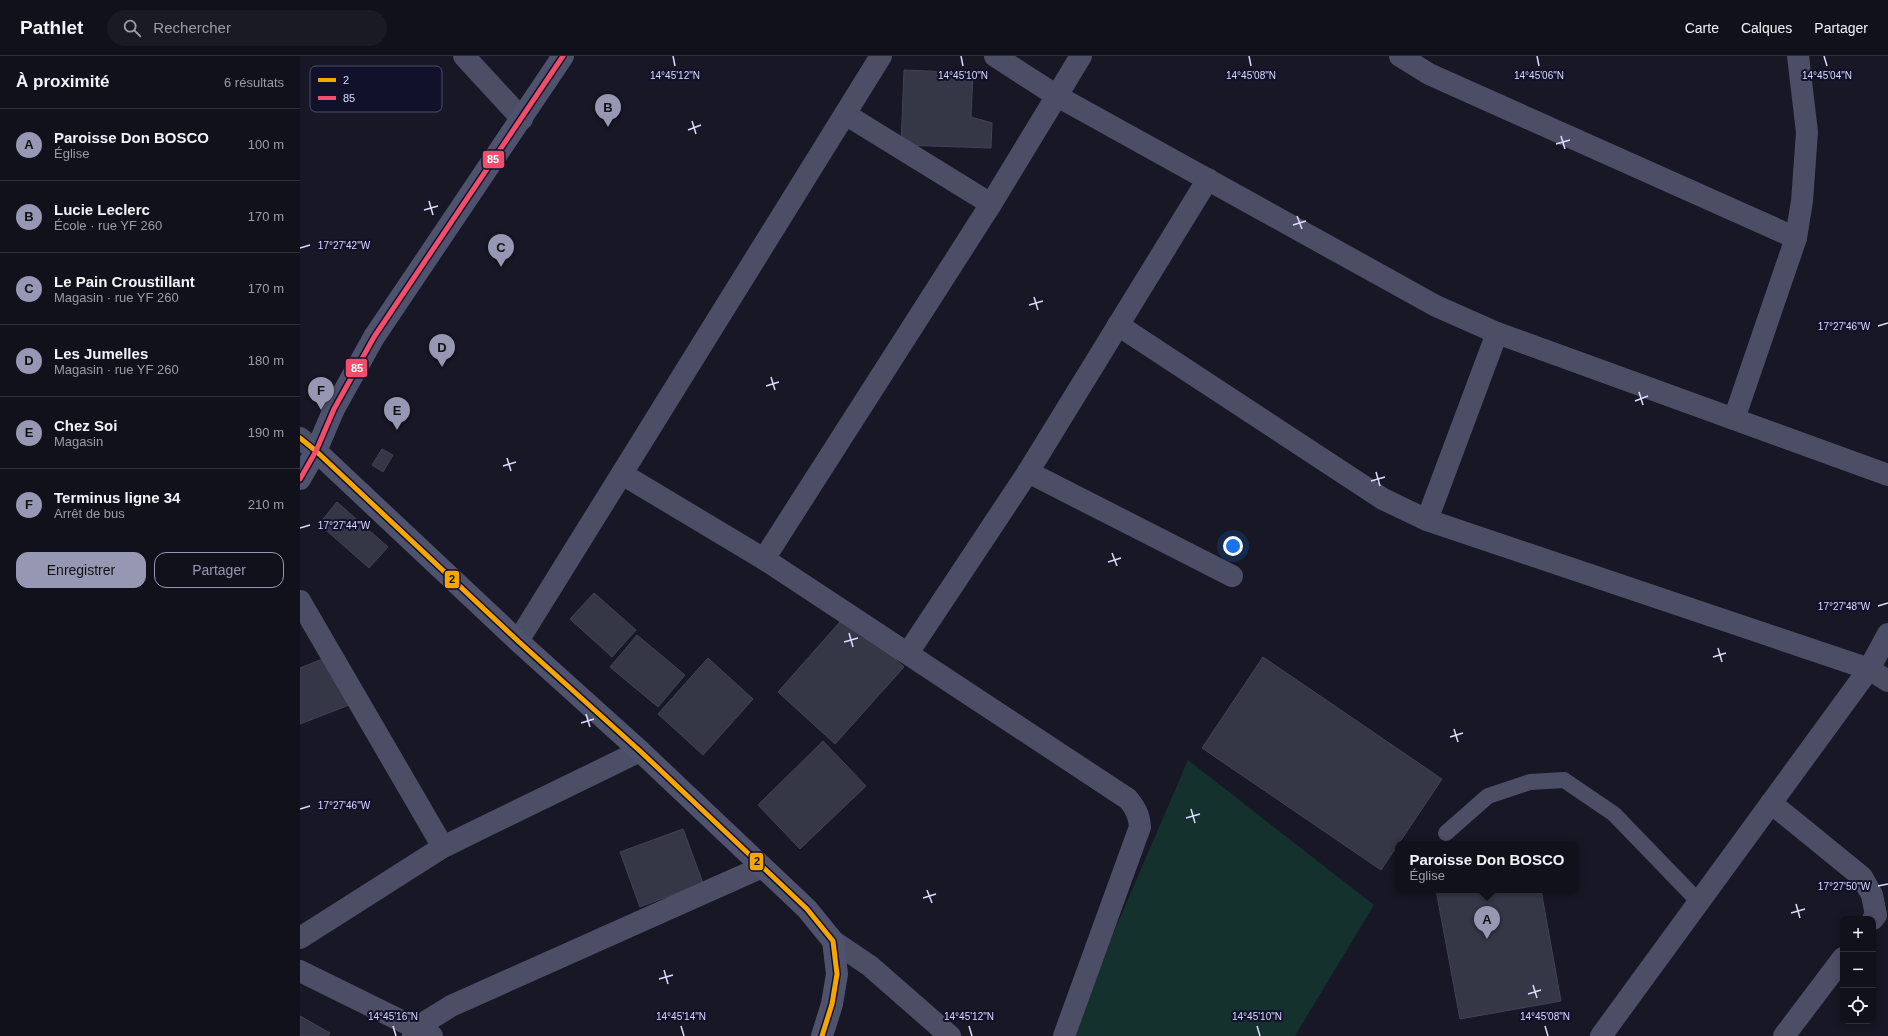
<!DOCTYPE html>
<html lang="fr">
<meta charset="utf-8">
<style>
body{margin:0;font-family:Arial,sans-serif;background:#1a1a25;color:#f1f3f6}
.controls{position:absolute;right:12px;bottom:12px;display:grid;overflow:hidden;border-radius:8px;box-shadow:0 2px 10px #0003}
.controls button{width:36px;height:36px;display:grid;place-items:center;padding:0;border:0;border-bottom:1px solid #30313b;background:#11111c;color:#f1f3f6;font:20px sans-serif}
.you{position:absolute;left:933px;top:490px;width:14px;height:14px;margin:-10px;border:3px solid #fff;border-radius:50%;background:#1a73e8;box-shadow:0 0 0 6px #1a73e833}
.badge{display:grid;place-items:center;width:26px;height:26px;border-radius:50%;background:#9697b3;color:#111;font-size:13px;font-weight:700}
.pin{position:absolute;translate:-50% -33px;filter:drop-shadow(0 1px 2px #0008)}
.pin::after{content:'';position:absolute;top:21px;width:14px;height:12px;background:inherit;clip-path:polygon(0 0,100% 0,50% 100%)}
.popup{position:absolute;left:1095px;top:785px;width:184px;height:52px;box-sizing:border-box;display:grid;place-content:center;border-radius:8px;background:#11111c;filter:drop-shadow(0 1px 3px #0005);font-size:13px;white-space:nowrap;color:#9c9da3}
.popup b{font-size:15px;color:#f1f3f6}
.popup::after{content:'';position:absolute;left:50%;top:100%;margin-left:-8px;border:8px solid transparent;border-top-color:#11111c}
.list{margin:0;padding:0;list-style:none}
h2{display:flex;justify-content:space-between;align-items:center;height:52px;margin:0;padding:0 16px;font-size:17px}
h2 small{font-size:13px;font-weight:400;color:#9c9da3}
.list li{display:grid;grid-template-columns:26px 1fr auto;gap:12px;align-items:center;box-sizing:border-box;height:72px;padding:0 16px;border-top:1px solid #30313b}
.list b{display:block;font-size:15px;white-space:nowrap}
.list p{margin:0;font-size:13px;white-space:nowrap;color:#9c9da3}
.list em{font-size:13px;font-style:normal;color:#9c9da3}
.actions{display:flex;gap:8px;padding:12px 16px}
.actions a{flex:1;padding:9px 0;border:1px solid #9697b3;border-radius:12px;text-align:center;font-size:14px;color:#9697b3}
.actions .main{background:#9697b3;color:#111}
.icon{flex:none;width:22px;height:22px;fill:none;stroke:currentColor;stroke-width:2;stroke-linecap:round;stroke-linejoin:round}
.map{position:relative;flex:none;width:1588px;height:980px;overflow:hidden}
header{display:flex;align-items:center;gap:24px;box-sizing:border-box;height:56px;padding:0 20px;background:#11111c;border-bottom:1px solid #30313b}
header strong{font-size:19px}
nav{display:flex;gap:22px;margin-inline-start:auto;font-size:14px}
.search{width:280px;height:36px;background:#1a1a25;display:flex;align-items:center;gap:10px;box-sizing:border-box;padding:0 14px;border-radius:22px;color:#9c9da3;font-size:15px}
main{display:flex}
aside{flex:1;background:#11111c}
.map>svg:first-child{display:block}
</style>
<header>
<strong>Pathlet</strong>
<div class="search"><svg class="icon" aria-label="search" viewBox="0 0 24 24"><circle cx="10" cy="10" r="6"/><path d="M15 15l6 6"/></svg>Rechercher</div>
<nav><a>Carte</a><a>Calques</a><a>Partager</a></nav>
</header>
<main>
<aside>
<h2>À proximité<small>6 résultats</small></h2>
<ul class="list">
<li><span class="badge">A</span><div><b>Paroisse Don BOSCO</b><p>Église</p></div><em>100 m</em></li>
<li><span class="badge">B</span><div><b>Lucie Leclerc</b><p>École · rue YF 260</p></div><em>170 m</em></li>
<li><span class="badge">C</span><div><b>Le Pain Croustillant</b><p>Magasin · rue YF 260</p></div><em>170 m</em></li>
<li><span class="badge">D</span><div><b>Les Jumelles</b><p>Magasin · rue YF 260</p></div><em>180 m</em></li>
<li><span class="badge">E</span><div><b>Chez Soi</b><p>Magasin</p></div><em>190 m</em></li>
<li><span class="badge">F</span><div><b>Terminus ligne 34</b><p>Arrêt de bus</p></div><em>210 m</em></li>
</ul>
<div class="actions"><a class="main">Enregistrer</a><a>Partager</a></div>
</aside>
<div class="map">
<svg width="1588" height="980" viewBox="0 0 1588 980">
<rect width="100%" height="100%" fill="#171725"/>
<path fill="#14312e" d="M 888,704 L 1074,849 L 995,980 L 769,980 Z"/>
<g fill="#353646" stroke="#424258">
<path d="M 604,14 L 673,17 L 671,61 L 692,67 L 691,92 L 601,89 Z"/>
<path d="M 82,393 L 93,399 L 83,416 L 72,409 Z"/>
<path d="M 37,446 L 88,491 L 69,512 L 19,468 Z"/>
<path d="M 294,537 L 336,574 L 312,601 L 270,563 Z"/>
<path d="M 546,559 L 604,611 L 535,688 L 478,636 Z"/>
<path d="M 337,579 L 385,619 L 358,651 L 310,611 Z"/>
<path d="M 30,600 L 49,649 L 0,668 L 0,612 Z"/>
<path d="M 963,601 L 1142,723 L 1081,814 L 902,692 Z"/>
<path d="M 408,602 L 453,643 L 403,699 L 358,658 Z"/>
<path d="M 523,685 L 566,730 L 500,793 L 458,749 Z"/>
<path d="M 383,773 L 403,827 L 340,851 L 320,796 Z"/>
<path d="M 1136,834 L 1241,834 L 1261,945 L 1160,963 Z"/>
<path d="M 0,960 L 30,977 L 28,980 L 0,980 Z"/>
</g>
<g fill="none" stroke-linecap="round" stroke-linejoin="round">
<path stroke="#4c4e66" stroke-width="16" d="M 1146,777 L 1188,740 L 1230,726 L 1264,724 L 1314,758 L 1399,846"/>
<g stroke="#4c4e66" stroke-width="22">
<path d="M 164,0 L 222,63"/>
<path d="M 695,0 L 757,40 L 1136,250 L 1197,277 L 1588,419"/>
<path d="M 1100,0 L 1129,18 L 1496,182"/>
<path d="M 545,58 L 691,148"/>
<path d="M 818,269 L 1083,443 L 1127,464 L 1569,613 L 1588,625"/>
<path d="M 1434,363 L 1496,182 L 1502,145 L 1507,76 L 1498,0"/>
<path d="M 0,382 L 16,395"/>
<path d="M 728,416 L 932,520"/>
<path d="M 322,418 L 464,503 L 828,743 C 836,753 839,759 840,771 L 764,980"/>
<path d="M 1127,464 L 1197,277"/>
<path d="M 464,503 L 691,148 L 781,0"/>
<path d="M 0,545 L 143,791"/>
<path d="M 218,585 L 581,0"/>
<path d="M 608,597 L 728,416 L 908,123"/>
<path d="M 1471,747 L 1562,821 L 1572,839 L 1576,859 L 1573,863"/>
<path d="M 0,882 L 143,791 L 340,695"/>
<path d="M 533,885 L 570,910 L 650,980"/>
<path d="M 0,915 L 132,980"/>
<path d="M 113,980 L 117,971 L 151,950 L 462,811"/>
<path d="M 1301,980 L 1569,613 L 1588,578"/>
<path d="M 1484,980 L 1543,902"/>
</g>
<g stroke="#4f526c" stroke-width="22">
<path d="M 16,395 L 218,585 L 340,695 L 507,853 L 533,885 L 537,918 L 532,948 L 522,980"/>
<path d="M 0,423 L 16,395 L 34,353 L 74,281 L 263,0"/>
</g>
<g stroke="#11112b" stroke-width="8">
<path id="bus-1" d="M 0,382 L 16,395 L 218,585 L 340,695 L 507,853 L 533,885 L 537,918 L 532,948 L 522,980"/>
</g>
<g stroke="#11112b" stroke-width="8">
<path id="bus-2" d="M 0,423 L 16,395 L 34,353 L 74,281 L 263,0"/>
</g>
<use href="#bus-1" stroke="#f7a600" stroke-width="5"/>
<use href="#bus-2" stroke="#f44d6c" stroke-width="5"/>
</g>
<path fill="none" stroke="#dbdcff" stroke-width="1.5" d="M 373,0 L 375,10M 661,0 L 663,10M 949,0 L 951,10M 1237,0 L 1239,10M 1524,0 L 1527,10M 392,65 L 396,78M 388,74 L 401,69M 1261,80 L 1265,93M 1256,88 L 1270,84M 129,145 L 133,159M 124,154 L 138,150M 997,160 L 1002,173M 993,169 L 1006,165M 0,192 L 10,189M 734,241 L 738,254M 729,249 L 743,245M 1578,270 L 1588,267M 471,321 L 475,334M 466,330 L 479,326M 1339,336 L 1343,349M 1335,345 L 1348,340M 207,402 L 211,415M 203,410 L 216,406M 1076,416 L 1080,430M 1071,425 L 1085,421M 0,472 L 10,469M 812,497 L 817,510M 808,506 L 821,502M 1578,550 L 1588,547M 549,577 L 553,591M 544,586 L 558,582M 1418,592 L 1422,606M 1413,601 L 1426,597M 286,658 L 290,671M 281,667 L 294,663M 1154,673 L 1158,686M 1150,681 L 1163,677M 0,753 L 10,750M 891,753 L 895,767M 886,762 L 900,758M 1578,830 L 1588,828M 627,834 L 632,847M 623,842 L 636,838M 1496,848 L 1500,862M 1491,857 L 1505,853M 364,914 L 368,928M 359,923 L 373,919M 1233,929 L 1237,942M 1228,938 L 1241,934M 93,970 L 96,980M 381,970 L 384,980M 669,970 L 672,980M 957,970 L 960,980M 1245,970 L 1248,980"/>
<rect x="10" y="10" width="132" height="46" rx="6" fill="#11112b" stroke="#4e4e6b" stroke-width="1"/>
<rect x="18" y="22" width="18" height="4" fill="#f7a600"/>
<rect x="18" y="40" width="18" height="4" fill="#f44d6c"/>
<g font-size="11" fill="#dbdcff">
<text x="43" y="28">2</text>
<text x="43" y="46">85</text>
</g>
<g font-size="10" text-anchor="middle" fill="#dbdcff" stroke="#11112b" stroke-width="4" stroke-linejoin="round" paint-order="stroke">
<text x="375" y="23">14°45'12"N</text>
<text x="663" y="23">14°45'10"N</text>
<text x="951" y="23">14°45'08"N</text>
<text x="1239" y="23">14°45'06"N</text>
<text x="1527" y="23">14°45'04"N</text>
<text x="44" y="193">17°27'42"W</text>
<text x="1544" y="274">17°27'46"W</text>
<text x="44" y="473">17°27'44"W</text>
<text x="1544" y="554">17°27'48"W</text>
<text x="44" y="753">17°27'46"W</text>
<text x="1544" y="834">17°27'50"W</text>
<text x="93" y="964">14°45'16"N</text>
<text x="381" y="964">14°45'14"N</text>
<text x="669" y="964">14°45'12"N</text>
<text x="957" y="964">14°45'10"N</text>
<text x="1245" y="964">14°45'08"N</text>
</g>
<g stroke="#11112b" stroke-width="1.5">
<rect x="182" y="94" width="23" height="19" rx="4" fill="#f44d6c"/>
<rect x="45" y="302" width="23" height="20" rx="4" fill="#f44d6c"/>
<rect x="144" y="514" width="16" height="19" rx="4" fill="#f7a600"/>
<rect x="449" y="796" width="15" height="19" rx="4" fill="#f7a600"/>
</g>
<g font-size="11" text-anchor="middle" font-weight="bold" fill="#fff">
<text x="193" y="107">85</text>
<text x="57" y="316">85</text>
</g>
<g font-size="11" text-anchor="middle" font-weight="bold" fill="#111">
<text x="152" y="527">2</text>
<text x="457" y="809">2</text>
</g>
</svg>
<div class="controls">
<button>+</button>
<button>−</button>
<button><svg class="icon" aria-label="locate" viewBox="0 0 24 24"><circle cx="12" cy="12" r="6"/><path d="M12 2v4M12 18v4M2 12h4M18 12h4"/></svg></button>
</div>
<div class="you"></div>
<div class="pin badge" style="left:1187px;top:883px">A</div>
<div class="popup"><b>Paroisse Don BOSCO</b>Église</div>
<div class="pin badge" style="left:308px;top:71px">B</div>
<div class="pin badge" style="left:201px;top:211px">C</div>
<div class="pin badge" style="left:142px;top:311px">D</div>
<div class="pin badge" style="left:97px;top:374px">E</div>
<div class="pin badge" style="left:21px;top:354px">F</div>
</div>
</main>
